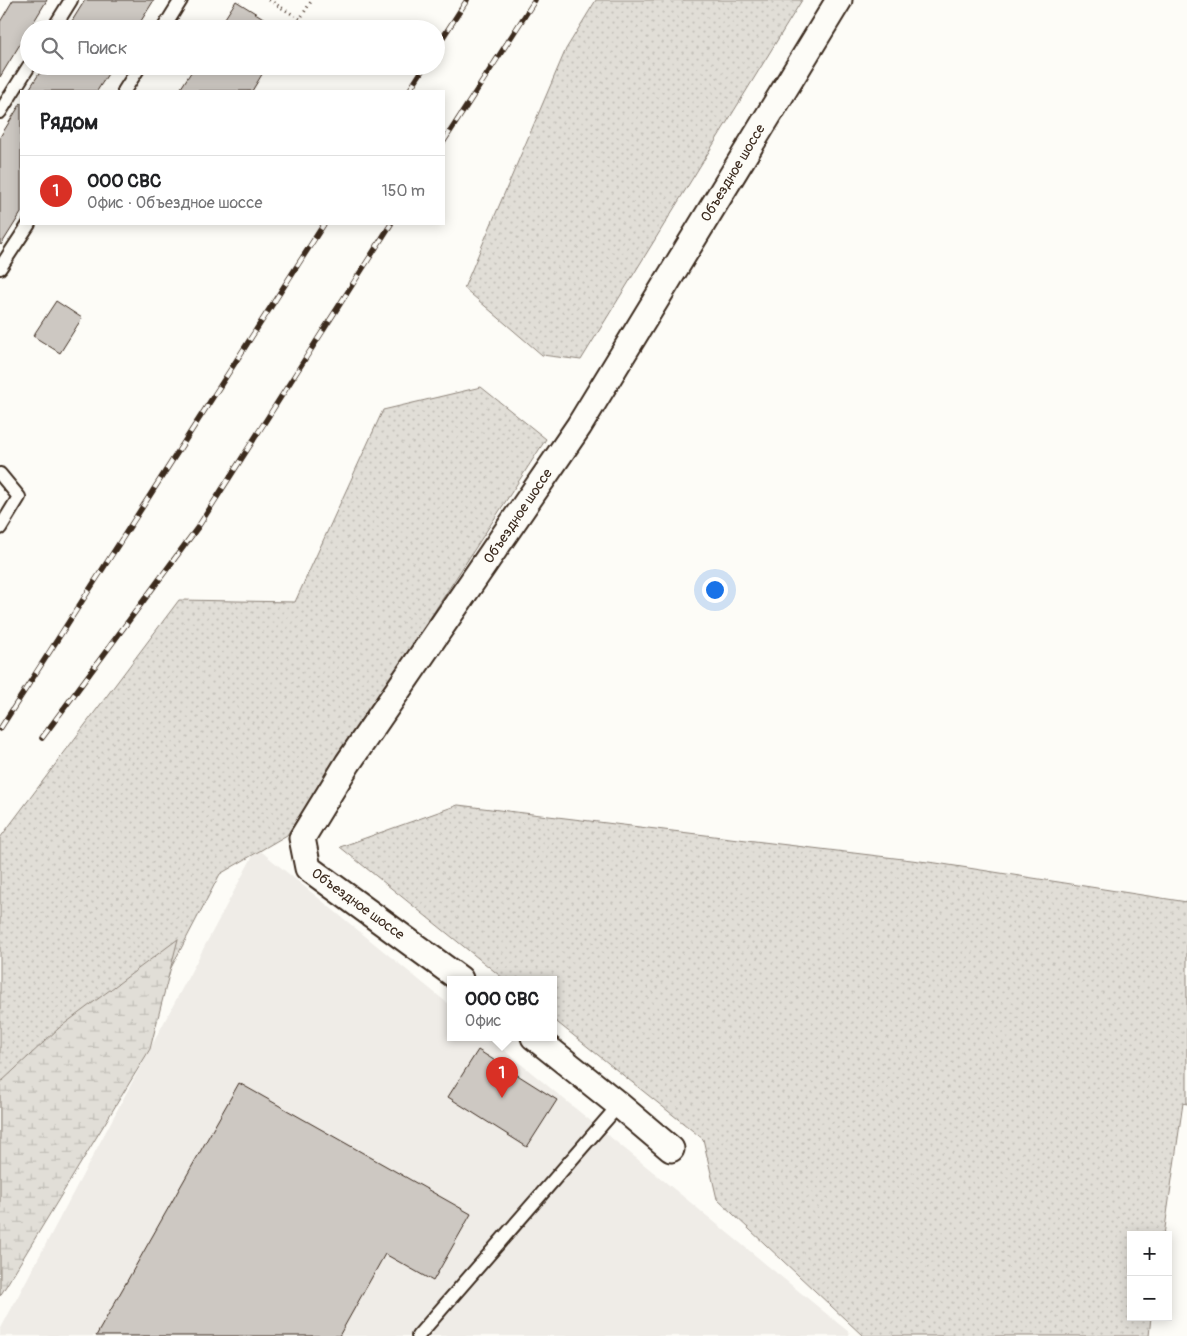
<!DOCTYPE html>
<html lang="ru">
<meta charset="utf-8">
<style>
body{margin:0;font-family:Pangolin,sans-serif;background:#f2f2f2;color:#202124}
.controls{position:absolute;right:15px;bottom:15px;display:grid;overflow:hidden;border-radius:0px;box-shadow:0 2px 12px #0003}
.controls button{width:45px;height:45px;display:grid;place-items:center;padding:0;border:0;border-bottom:1px solid #e0e0e0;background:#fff;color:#202124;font:25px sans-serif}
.you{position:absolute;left:714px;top:589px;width:18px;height:18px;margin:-12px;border:4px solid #fff;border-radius:50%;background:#1a73e8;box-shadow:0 0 0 8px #1a73e833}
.badge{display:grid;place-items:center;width:32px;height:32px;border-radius:50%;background:#d93025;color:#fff;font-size:16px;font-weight:700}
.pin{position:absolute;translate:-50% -41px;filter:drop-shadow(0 1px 2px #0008)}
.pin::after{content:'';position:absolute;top:26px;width:18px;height:15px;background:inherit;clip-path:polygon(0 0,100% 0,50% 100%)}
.popup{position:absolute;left:447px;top:976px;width:110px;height:65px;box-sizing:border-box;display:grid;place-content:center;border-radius:0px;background:#fff;filter:drop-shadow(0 1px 4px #0005);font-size:16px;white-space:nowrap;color:#757577}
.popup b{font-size:19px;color:#202124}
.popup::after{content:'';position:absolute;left:50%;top:100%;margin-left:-10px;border:10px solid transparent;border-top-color:#fff}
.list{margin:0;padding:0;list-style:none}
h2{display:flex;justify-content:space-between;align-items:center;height:65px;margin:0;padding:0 20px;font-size:21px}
h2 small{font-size:16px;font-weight:400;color:#757577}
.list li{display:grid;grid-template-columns:32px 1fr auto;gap:15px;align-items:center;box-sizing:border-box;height:70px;padding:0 20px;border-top:1px solid #e0e0e0}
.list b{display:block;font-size:19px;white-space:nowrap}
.list p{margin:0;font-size:16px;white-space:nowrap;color:#757577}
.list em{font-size:16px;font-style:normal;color:#757577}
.icon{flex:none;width:28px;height:28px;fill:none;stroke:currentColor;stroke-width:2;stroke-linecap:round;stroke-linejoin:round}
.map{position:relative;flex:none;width:1187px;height:1336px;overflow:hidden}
.search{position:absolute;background:#fff;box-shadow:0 2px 12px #0003;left:20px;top:20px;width:425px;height:55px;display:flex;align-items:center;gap:12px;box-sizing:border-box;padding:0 18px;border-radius:28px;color:#757577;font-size:19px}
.panel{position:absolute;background:#fff;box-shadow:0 2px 12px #0003;left:20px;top:90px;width:425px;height:135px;border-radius:0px}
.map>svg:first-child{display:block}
</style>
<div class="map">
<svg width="1187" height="1336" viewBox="0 0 1187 1336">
<defs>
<pattern id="green-dots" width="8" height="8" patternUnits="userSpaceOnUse" patternTransform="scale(1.25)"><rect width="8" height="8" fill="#e1ded7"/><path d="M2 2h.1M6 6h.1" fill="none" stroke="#c2bfb8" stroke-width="1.8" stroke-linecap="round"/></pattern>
<pattern id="wetland-marsh" width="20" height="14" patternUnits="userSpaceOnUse" patternTransform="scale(1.25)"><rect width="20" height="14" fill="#e1ded7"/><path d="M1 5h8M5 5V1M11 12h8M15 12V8" fill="none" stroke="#c2bfb8"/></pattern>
</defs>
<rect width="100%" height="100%" fill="#fdfcf7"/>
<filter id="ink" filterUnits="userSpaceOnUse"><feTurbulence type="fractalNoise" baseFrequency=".02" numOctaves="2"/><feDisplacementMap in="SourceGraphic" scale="10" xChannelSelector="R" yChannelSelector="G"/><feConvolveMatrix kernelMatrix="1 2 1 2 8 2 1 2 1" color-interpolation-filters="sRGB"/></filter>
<g filter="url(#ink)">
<path fill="#efece7" d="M 257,848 L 451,1006 L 451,1037 L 488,1037 L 850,1333 L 848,1336 L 0,1336 L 0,1330 Z"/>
<g fill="url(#green-dots)" stroke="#8e847a">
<path d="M 596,0 L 802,0 L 581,360 L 542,355 L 464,288 L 566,49 Z"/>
<path d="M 481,387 L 546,439 L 390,680 L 287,835 L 220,874 L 0,1295 L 0,838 L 179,600 L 295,602 L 383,410 Z"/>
<path d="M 458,805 L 936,863 L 1187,902 L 1187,1104 L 1183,1103 L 1164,1235 L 1131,1235 L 1131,1317 L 1151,1317 L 1149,1336 L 863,1336 L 717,1199 L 703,1139 L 553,1019 L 553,979 L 504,979 L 340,847 Z"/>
</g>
<path fill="url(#wetland-marsh)" stroke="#8e847a" d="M 178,939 L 150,1049 L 0,1296 L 0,1083 L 59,1028 Z"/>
<g fill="#cdc8c2" stroke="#3b2a1e">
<path d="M 13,0 L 47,0 L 0,77 L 0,22 Z"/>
<path d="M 85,0 L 154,0 L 136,29 L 67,29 Z"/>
<path d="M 236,1 L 281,29 L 218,29 Z"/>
<path d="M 44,66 L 113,66 L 97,91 L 28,91 Z"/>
<path d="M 195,66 L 267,66 L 252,91 L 179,91 Z"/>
<path d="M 21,103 L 21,213 L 1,245 L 0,244 L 0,137 Z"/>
<path d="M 56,301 L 82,318 L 60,353 L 33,336 Z"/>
<path d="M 478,1050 L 557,1100 L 527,1147 L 448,1097 Z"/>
<path d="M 239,1083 L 471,1214 L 433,1281 L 385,1254 L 339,1336 L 96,1336 Z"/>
</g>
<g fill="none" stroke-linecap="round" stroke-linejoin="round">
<g stroke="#3b2a1e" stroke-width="16">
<g id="service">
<path d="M 53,29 L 71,0"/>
<path d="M 163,29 L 181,0"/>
<path d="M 124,91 L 140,66"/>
<path d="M 0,112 L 29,66"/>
<path d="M 0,268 L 29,224"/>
<path d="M 0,474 L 19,497 L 0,528"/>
<path d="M 418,1336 L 619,1105"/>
</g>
</g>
<g stroke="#3b2a1e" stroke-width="29">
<g id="minor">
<path d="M 460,979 L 308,868 L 302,838 L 348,763 L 579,426 L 839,0"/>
<path d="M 534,1037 L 619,1105 L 671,1149"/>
</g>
</g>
<path stroke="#3b2a1e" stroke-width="3" stroke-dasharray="1 4" stroke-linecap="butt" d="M 269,0 L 300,19 L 312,0"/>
<use href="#service" stroke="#fdfcf7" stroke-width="12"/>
<use href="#minor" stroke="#fdfcf7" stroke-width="25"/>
<g stroke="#3b2a1e" stroke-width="5.5">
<g id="rail">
<path d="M 436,48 L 467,0"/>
<path d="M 409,91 L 425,66"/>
<path d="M 444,141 L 535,0"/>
<path d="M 0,729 L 324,224"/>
<path d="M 42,738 L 198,527 L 391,224"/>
</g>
</g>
<use href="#rail" stroke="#fdfcf7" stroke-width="4" stroke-dasharray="11" stroke-linecap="butt"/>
</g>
</g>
<g text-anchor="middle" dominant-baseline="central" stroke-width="4" stroke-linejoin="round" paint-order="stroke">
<g font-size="14" fill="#3b2a1e" stroke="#fdfcf7">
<text transform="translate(733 173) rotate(-59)">Объездное шоссе</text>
<text transform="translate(518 516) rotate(-56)">Объездное шоссе</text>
<text transform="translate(358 904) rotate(36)">Объездное шоссе</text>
</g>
</g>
</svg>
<div class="controls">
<button>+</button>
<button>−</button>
</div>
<div class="you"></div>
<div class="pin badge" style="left:502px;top:1098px">1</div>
<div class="popup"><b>ООО СВС</b>Офис</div>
<div class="search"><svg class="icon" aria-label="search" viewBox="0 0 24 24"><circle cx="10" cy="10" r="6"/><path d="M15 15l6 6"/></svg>Поиск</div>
<section class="panel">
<h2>Рядом<small></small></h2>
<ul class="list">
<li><span class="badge">1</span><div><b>ООО СВС</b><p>Офис · Объездное шоссе</p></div><em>150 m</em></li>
</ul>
</section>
</div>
